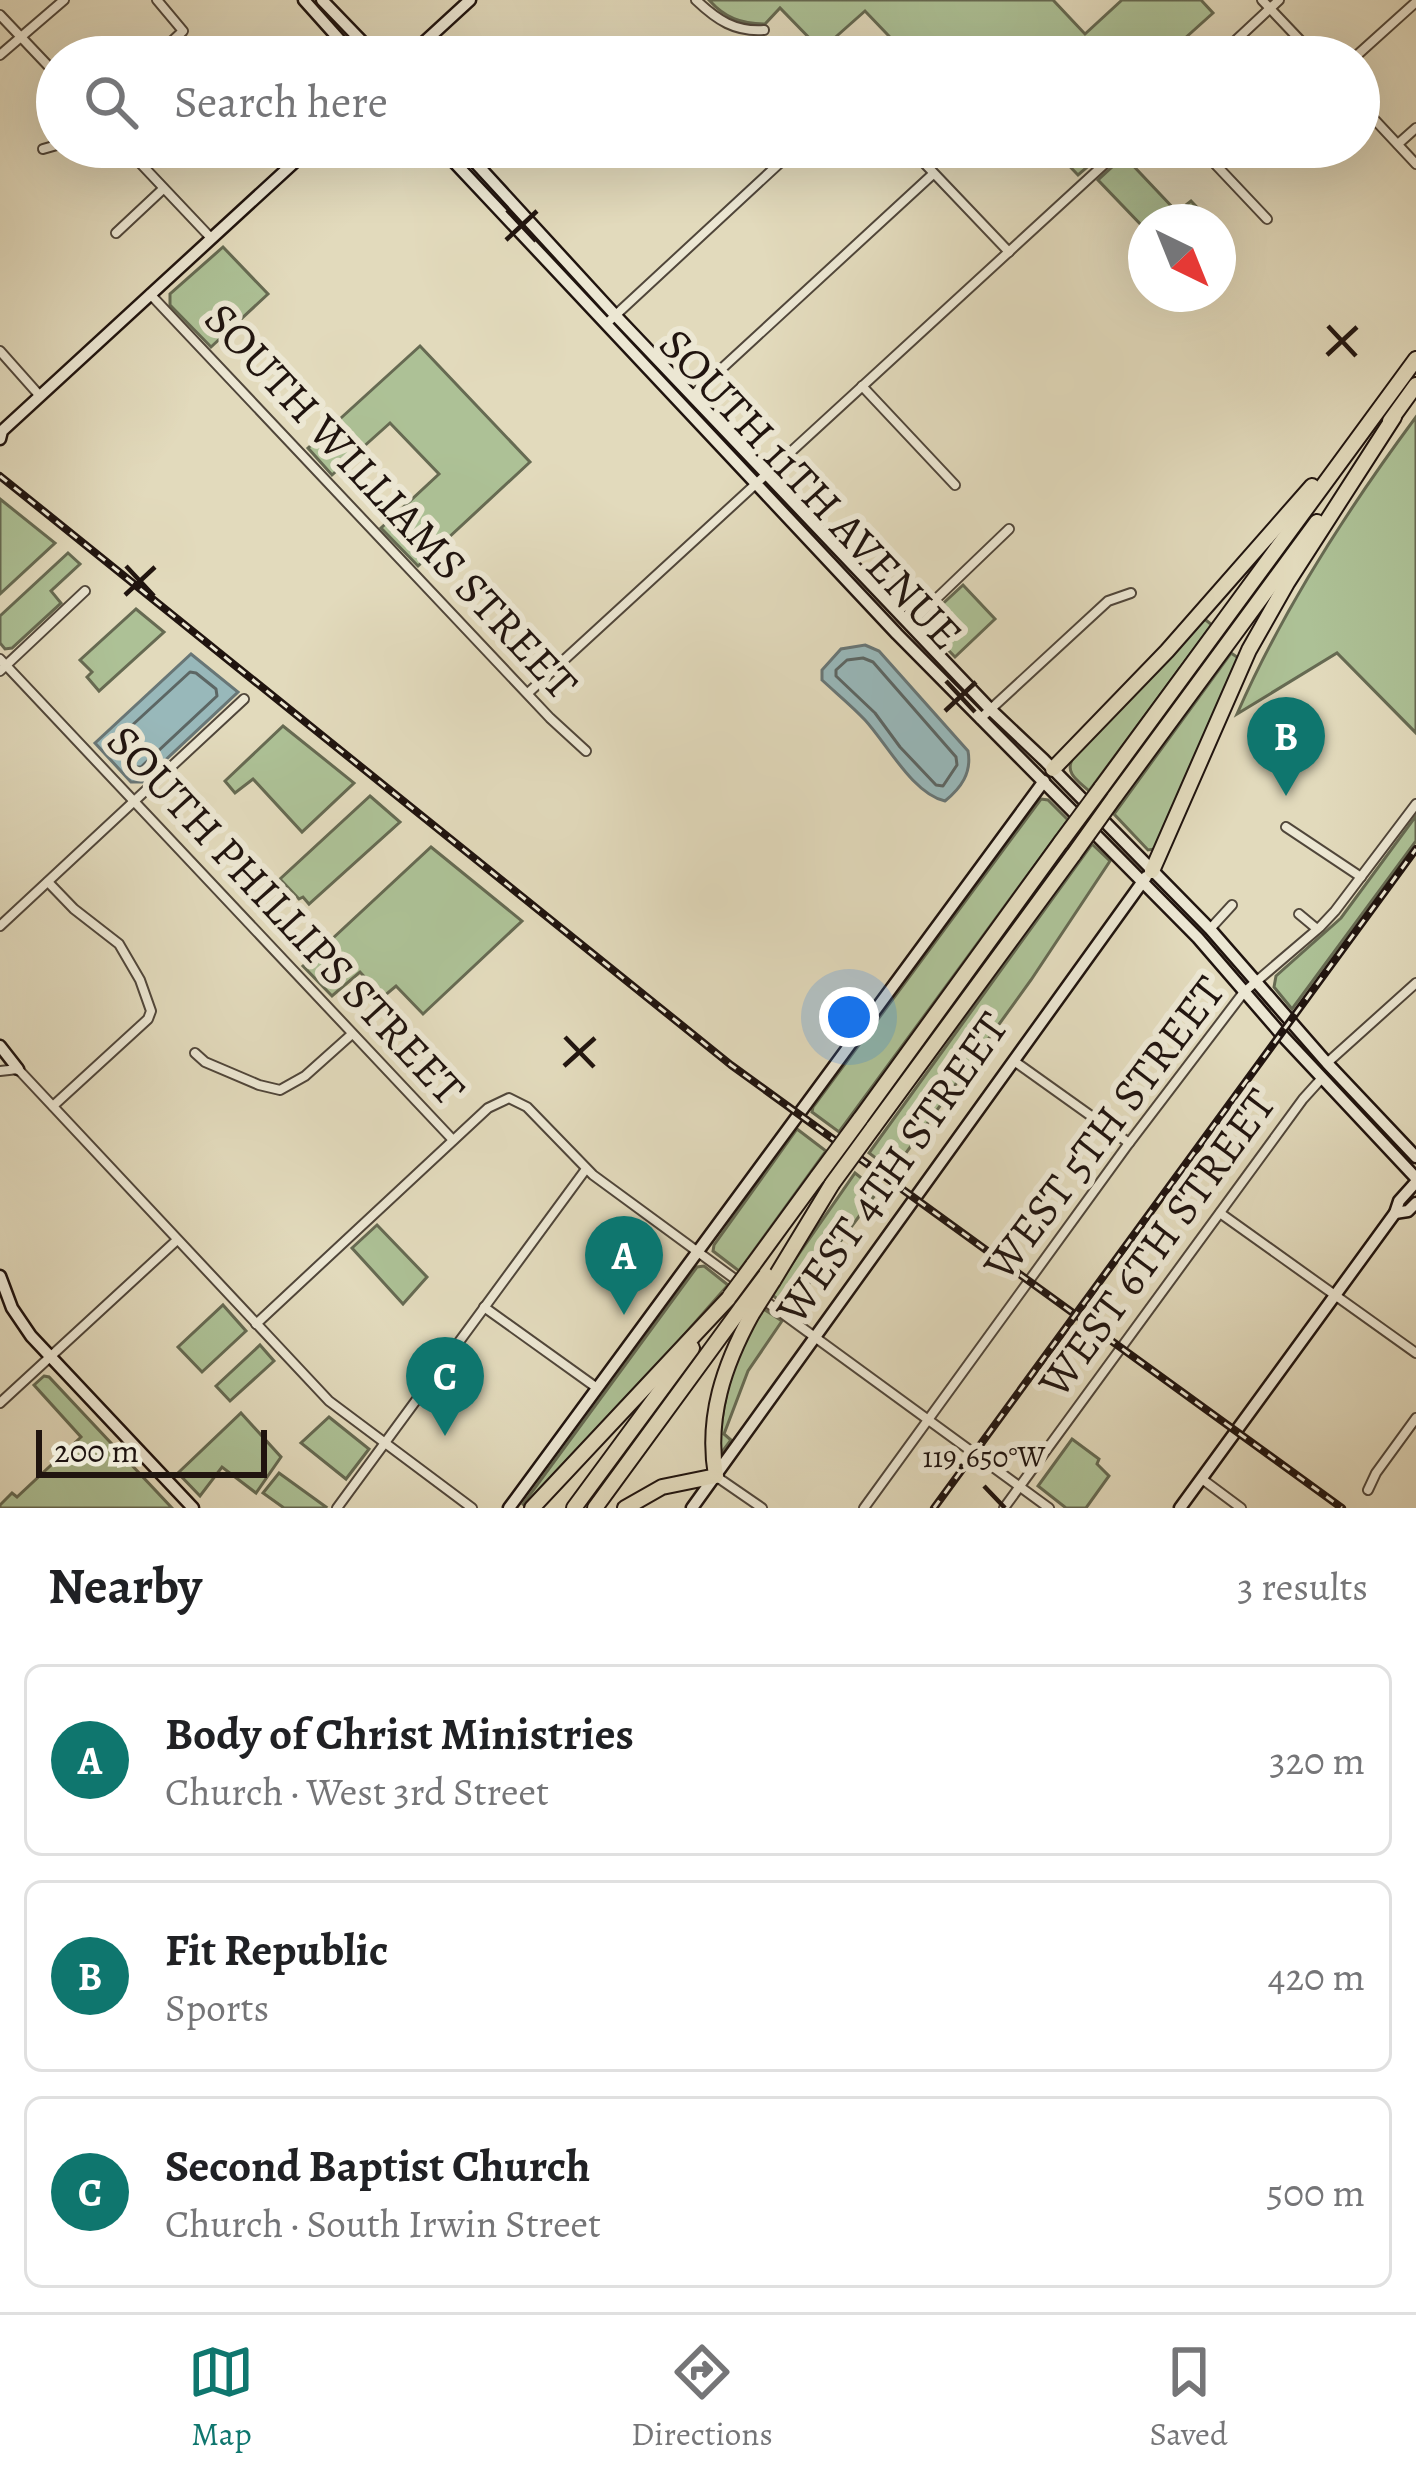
<!DOCTYPE html>
<meta charset="utf-8">
<style>
body{margin:0;font-family:Alegreya,serif;background:#f6f6f6;color:#202124}
.compass{position:absolute;left:1128px;top:204px;width:108px;height:108px;border-radius:50%;background:#fff;box-shadow:0 12px 48px #0002;rotate:137deg}
.scale{position:absolute;left:36px;bottom:30px;width:231px;box-sizing:border-box;padding-left:12px;border:6px solid #20140f;border-top:0;font-size:33px;line-height:42px;white-space:nowrap;color:#20140f;-webkit-text-stroke:9px #ece7d3;paint-order:stroke}
.you{position:absolute;left:849px;top:1017px;width:42px;height:42px;margin:-30px;border:9px solid #fff;border-radius:50%;background:#1a73e8;box-shadow:0 0 0 18px #1a73e833}
.badge{display:grid;place-items:center;width:78px;height:78px;border-radius:50%;background:#0f766e;color:#fff;font-size:39px;font-weight:700}
.pin{position:absolute;translate:-50% -99px;filter:drop-shadow(0 3px 6px #0008)}
.pin::after{content:'';position:absolute;top:63px;width:42px;height:36px;background:inherit;clip-path:polygon(0 0,100% 0,50% 100%)}
.list{margin:0;padding:0;list-style:none}
h2{display:flex;justify-content:space-between;align-items:center;height:156px;margin:0;padding:0 48px;font-size:51px}
h2 small{font-size:39px;font-weight:400;color:#757577}
.list li{display:grid;grid-template-columns:78px 1fr auto;gap:36px;align-items:center;box-sizing:border-box;height:192px;margin:0 24px 24px;padding:0 24px;border:3px solid #e0e0e0;border-radius:18px}
.list b{display:block;font-size:45px;white-space:nowrap}
.list p{margin:0;font-size:39px;white-space:nowrap;color:#757577}
.list em{font-size:39px;font-style:normal;color:#757577}
.icon{flex:none;width:66px;height:66px;fill:none;stroke:currentColor;stroke-width:2;stroke-linecap:round;stroke-linejoin:round}
.map{position:relative;flex:none;width:1416px;height:1508px;overflow:hidden}
.search{position:absolute;background:#fff;box-shadow:0 12px 48px #0002;left:36px;right:36px;top:36px;height:132px;display:flex;align-items:center;gap:30px;box-sizing:border-box;padding:0 42px;border-radius:66px;color:#757577;font-size:45px}
.sheet{height:804px;background:#fff}
nav{display:flex;justify-content:space-around;align-items:center;box-sizing:border-box;height:168px;border-top:3px solid #e0e0e0;background:#fff;font-size:33px;color:#757577}
nav a{display:grid;justify-items:center;gap:6px}
nav .on{color:#0f766e}
.map>svg:first-child{display:block}
</style>
<div class="map">
<svg width="1416" height="1508" viewBox="0 0 1416 1508">
<rect width="100%" height="100%" fill="#e2dabc"/>
<filter id="stains"><feTurbulence type="fractalNoise" baseFrequency=".00167" numOctaves="4"/><feColorMatrix values="0 0 0 0 .2 0 0 0 0 .09 0 0 0 0 .02 0 0 0 .5 -.17"/></filter>
<radialGradient id="worn" r=".72"><stop offset=".6" stop-color="#630" stop-opacity="0"/><stop offset="1" stop-color="#630" stop-opacity=".3"/></radialGradient>
<g fill="#adc196" stroke="#666a52" stroke-width="3">
<path d="M 709,0 L 1053,0 L 1085,34 L 1122,0 L 1201,0 L 1213,13 L 1164,57 L 1159,57 L 1149,48 L 1139,57 L 1104,57 L 1089,42 L 1072,57 L 909,57 L 865,11 L 821,50 L 780,8 L 765,24 C 741,24 725,18 709,0 Z"/>
<path d="M 1051,147 L 1076,147 L 1092,163 L 1078,175 Z"/>
<path d="M 1124,156 L 1177,212 L 1191,201 L 1211,222 L 1146,222 L 1146,230 L 1098,180 Z"/>
<path d="M 223,247 L 268,294 L 211,347 L 170,305 L 170,294 Z"/>
<path d="M 420,346 L 530,462 L 418,566 L 381,528 L 439,474 L 390,423 L 332,475 L 308,448 Z"/>
<path d="M 1416,417 L 1416,733 L 1337,653 L 1237,714 C 1283,609 1347,510 1416,417 Z"/>
<path d="M 0,499 L 55,543 L 0,594 Z"/>
<path d="M 68,553 L 80,564 L 51,591 L 61,603 L 12,648 L 5,649 L 0,643 L 0,616 Z"/>
<path d="M 963,585 L 995,619 L 955,657 L 922,623 Z"/>
<path d="M 136,609 L 164,632 L 99,691 L 87,677 L 92,672 L 80,660 Z"/>
<path d="M 1202,617 L 1212,625 L 1089,791 C 1078,781 1064,773 1073,758 Z"/>
<path d="M 1231,653 L 1240,659 L 1155,849 L 1148,850 L 1114,814 Z"/>
<path d="M 283,726 L 354,783 L 302,832 L 253,779 L 235,793 L 225,781 Z"/>
<path d="M 370,796 L 400,822 L 309,904 L 303,897 L 299,899 L 280,879 Z"/>
<path d="M 1041,799 L 1048,800 L 1068,820 L 839,1132 L 812,1112 L 813,1107 Z"/>
<path d="M 1416,816 L 1416,841 L 1292,1009 L 1274,987 L 1276,976 L 1341,918 Z"/>
<path d="M 1092,844 L 1110,861 L 1031,980 L 893,1171 L 869,1153 Z"/>
<path d="M 431,847 L 522,921 L 423,1014 L 396,986 L 383,997 L 360,972 L 332,996 L 303,966 Z"/>
<path d="M 797,1129 L 826,1151 L 739,1271 L 713,1251 L 714,1245 Z"/>
<path d="M 855,1173 L 878,1191 L 790,1309 L 771,1294 Z"/>
<path d="M 377,1225 L 427,1277 L 403,1304 L 352,1248 Z"/>
<path d="M 704,1266 L 728,1285 L 617,1411 L 525,1506 L 523,1504 L 697,1267 Z"/>
<path d="M 223,1305 L 246,1331 L 202,1372 L 178,1347 Z"/>
<path d="M 762,1308 L 782,1321 L 748,1371 L 724,1434 L 731,1440 L 722,1452 L 719,1451 C 723,1392 733,1359 762,1308 Z"/>
<path d="M 260,1345 L 274,1361 L 230,1401 L 216,1386 Z"/>
<path d="M 44,1376 L 49,1377 L 172,1508 L 0,1508 L 0,1505 L 12,1493 L 17,1497 L 81,1437 L 34,1385 Z"/>
<path d="M 241,1413 L 281,1457 L 256,1493 L 222,1467 L 200,1496 L 178,1473 Z"/>
<path d="M 329,1417 L 369,1449 L 346,1479 L 301,1443 Z"/>
<path d="M 1072,1439 L 1099,1459 L 1097,1464 L 1109,1476 L 1086,1508 L 1066,1508 L 1038,1486 Z"/>
<path d="M 279,1473 L 326,1507 L 325,1508 L 284,1508 L 263,1493 Z"/>
</g>
<g fill="#98b8ba" stroke="#687676" stroke-width="3">
<path d="M 865,645 L 879,651 L 968,751 C 972,773 961,788 945,801 C 913,794 887,744 865,720 C 852,706 836,693 822,680 L 822,670 L 841,649 Z"/>
<path d="M 191,654 L 238,692 L 142,782 L 131,782 L 95,743 Z"/>
</g>
<g fill="none" stroke-linecap="round" stroke-linejoin="round">
<g stroke="#5c6664" stroke-width="3">
<path d="M 863,658 L 873,662 L 956,757 L 957,765 L 943,786 L 936,785 L 900,747 L 875,713 L 836,676 L 836,670 L 847,660 Z"/>
<path d="M 190,672 L 196,673 L 216,689 L 217,696 L 141,767 L 134,767 L 116,748 L 115,741 Z"/>
</g>
<g stroke="#50463a" stroke-width="12">
<g id="street">
<path d="M 696,0 C 717,20 735,32 764,30"/>
<path d="M 1262,0 L 1316,57"/>
<path d="M 0,15 L 57,75"/>
<path d="M 0,55 L 64,0"/>
<path d="M 155,57 L 183,31 L 157,0"/>
<path d="M 894,57 L 900,51"/>
<path d="M 1218,57 L 1279,0"/>
<path d="M 1355,57 L 1416,2"/>
<path d="M 1359,103 L 1416,164"/>
<path d="M 1398,144 L 1416,128"/>
<path d="M 125,147 L 211,238"/>
<path d="M 909,147 L 1009,252"/>
<path d="M 1199,147 L 1267,219"/>
<path d="M 43,149 L 57,145"/>
<path d="M 116,233 L 163,189"/>
<path d="M 150,294 L 550,718 L 586,751"/>
<path d="M 606,324 L 797,147"/>
<path d="M 0,351 L 40,396"/>
<path d="M 862,386 L 955,485"/>
<path d="M 693,395 L 933,174"/>
<path d="M 910,624 L 1009,529"/>
<path d="M 0,659 L 453,1140"/>
<path d="M 0,671 L 85,591"/>
<path d="M 528,693 L 1123,147"/>
<path d="M 980,719 L 1108,601 L 1131,593"/>
<path d="M 1286,827 L 1361,877"/>
<path d="M 48,882 L 74,909 L 119,944 L 140,980 L 151,1011 L 148,1019 L 53,1106"/>
<path d="M 1299,914 L 1317,929"/>
<path d="M 0,926 L 244,699"/>
<path d="M 1210,929 L 1232,905"/>
<path d="M 195,1053 L 205,1062 L 259,1085 L 280,1090 L 305,1076 L 352,1034"/>
<path d="M 1014,1061 L 1129,1143"/>
<path d="M 1327,1063 L 1416,983"/>
<path d="M 0,1071 L 18,1069 L 329,1401 L 472,1508"/>
<path d="M 1220,1213 L 1416,1353"/>
<path d="M 760,1297 L 1049,1508"/>
<path d="M 484,1307 L 597,1388"/>
<path d="M 256,1324 L 488,1108 L 509,1098 L 527,1107 L 593,1175 L 743,1285"/>
<path d="M 0,1403 L 177,1240"/>
<path d="M 717,1477 L 762,1508"/>
<path d="M 1202,1479 L 1241,1508"/>
<path d="M 1368,1490 L 1376,1473 L 1416,1418"/>
<path d="M 337,1508 L 586,1169"/>
<path d="M 864,1508 L 1129,1143 L 1244,992 L 1320,927 L 1335,911 L 1416,804"/>
<path d="M 1004,1508 L 1303,1099 L 1322,1078"/>
</g>
</g>
<g stroke="#20140f" stroke-width="15">
<g id="secondary">
<path d="M 304,0 L 355,57"/>
<path d="M 322,0 L 377,57"/>
<path d="M 408,57 L 470,0"/>
<path d="M 440,147 L 897,634 L 1198,938 L 1281,1034 L 1416,1178"/>
<path d="M 461,147 L 616,316 L 990,709 L 1044,760 L 1210,929 L 1327,1063 L 1416,1157"/>
<path d="M 0,439 L 2,431 L 311,147"/>
<path d="M 0,1046 L 18,1069"/>
<path d="M 1395,1213 L 1408,1211 L 1416,1203"/>
<path d="M 0,1276 L 12,1308 L 31,1336 L 193,1508"/>
<path d="M 509,1508 L 1044,781"/>
<path d="M 692,1508 L 1146,877"/>
<path d="M 1180,1508 L 1395,1213 L 1399,1201 L 1416,1182"/>
</g>
</g>
<g stroke="#20140f" stroke-width="18">
<g id="highway">
<path d="M 1390,421 L 1416,385"/>
<path d="M 1053,769 L 1167,651 L 1312,486"/>
<path d="M 1101,788 L 1416,359"/>
<path d="M 1114,798 L 1317,522"/>
<path d="M 1152,871 L 1249,650 L 1287,583 L 1394,417"/>
<path d="M 860,1119 L 1061,842"/>
<path d="M 873,1128 L 1074,854"/>
<path d="M 753,1265 L 818,1176"/>
<path d="M 773,1281 L 832,1184"/>
<path d="M 532,1508 L 728,1299"/>
<path d="M 574,1508 L 692,1348"/>
<path d="M 595,1508 L 742,1307"/>
<path d="M 625,1508 L 662,1487 L 716,1476 C 706,1417 724,1365 752,1314"/>
</g>
</g>
<use href="#street" stroke="#ece7d3" stroke-width="8"/>
<use href="#secondary" stroke="#ece7d3" stroke-width="10"/>
<use href="#highway" stroke="#e2dabc" stroke-width="14"/>
<g stroke="#20140f" stroke-width="8">
<g id="rail">
<path d="M 0,476 L 731,1065 L 1342,1508"/>
<path d="M 934,1508 L 1416,849"/>
</g>
</g>
<use href="#rail" stroke="#ece7d3" stroke-width="3" stroke-dasharray="9" stroke-linecap="butt"/>
<g stroke="#20140f" stroke-width="18" stroke-linecap="butt">
<g id="highway-bridge">
<path d="M 1061,842 L 1101,788"/>
<path d="M 1074,854 L 1114,798"/>
<path d="M 818,1176 L 860,1119"/>
<path d="M 832,1184 L 873,1128"/>
<path d="M 730,1296 L 753,1265"/>
<path d="M 742,1307 L 766,1275"/>
<path d="M 752,1314 L 773,1281"/>
</g>
</g>
<use href="#highway-bridge" stroke="#e2dabc" stroke-width="14"/>
</g>
<path fill="none" stroke="#20140f" stroke-width="4.5" d="M 507,210 L 536,241M 506,240 L 537,211M 1328,326 L 1356,356M 1327,355 L 1357,327M 126,566 L 154,596M 125,595 L 155,567M 946,681 L 975,712M 945,711 L 976,682M 565,1037 L 594,1067M 564,1066 L 595,1038M 984,1486 L 1005,1508"/>
<g text-anchor="middle" dominant-baseline="central" stroke-width="12" stroke-linejoin="round" paint-order="stroke">
<g font-size="45" fill="#20140f" stroke="#ece7d3">
<text transform="translate(811 489) rotate(47)">SOUTH 11TH AVENUE</text>
<text transform="translate(391 501) rotate(47)">SOUTH WILLIAMS STREET</text>
<text transform="translate(286 915) rotate(47)">SOUTH PHILLIPS STREET</text>
<text transform="translate(1104 1128) rotate(-53)">WEST 5TH STREET</text>
<text transform="translate(892 1168) rotate(-55)">WEST 4TH STREET</text>
<text transform="translate(1157 1243) rotate(-54)">WEST 6TH STREET</text>
</g>
</g>
<g font-size="30" text-anchor="middle" fill="#20140f" stroke="#ece7d3" stroke-width="12" stroke-linejoin="round" paint-order="stroke">
<text x="984" y="1467">119.650°W</text>
</g>
<rect width="100%" height="100%" filter="url(#stains)"/>
<rect width="100%" height="100%" fill="url(#worn)"/>
</svg>
<svg class="compass" viewBox="-18 -18 36 36"><path d="M0-13l5 13h-10z" fill="#e53935"/><path d="M0 13l5-13h-10z" fill="#757577"/></svg>
<div class="scale">200 m</div>
<div class="you"></div>
<div class="pin badge" style="left:624px;top:1315px">A</div>
<div class="pin badge" style="left:1286px;top:796px">B</div>
<div class="pin badge" style="left:445px;top:1436px">C</div>
<div class="search"><svg class="icon" aria-label="search" viewBox="0 0 24 24"><circle cx="10" cy="10" r="6"/><path d="M15 15l6 6"/></svg>Search here</div>
</div>
<section class="sheet">
<h2>Nearby<small>3 results</small></h2>
<ul class="list">
<li><span class="badge">A</span><div><b>Body of Christ Ministries</b><p>Church · West 3rd Street</p></div><em>320 m</em></li>
<li><span class="badge">B</span><div><b>Fit Republic</b><p>Sports</p></div><em>420 m</em></li>
<li><span class="badge">C</span><div><b>Second Baptist Church</b><p>Church · South Irwin Street</p></div><em>500 m</em></li>
</ul>
</section>
<nav>
<a class="on"><svg class="icon" aria-label="map" viewBox="0 0 24 24"><path d="M3 6l6-2 6 2 6-2v14l-6 2-6-2-6 2zM9 4v14M15 6v14"/></svg>Map</a>
<a><svg class="icon" aria-label="directions" viewBox="0 0 24 24"><path d="M12 3l9 9-9 9-9-9zM9 14v-3h6M13 9l2 2-2 2"/></svg>Directions</a>
<a><svg class="icon" aria-label="saved" viewBox="0 0 24 24"><path d="M7 4h10v16l-5-4-5 4z"/></svg>Saved</a>
</nav>
